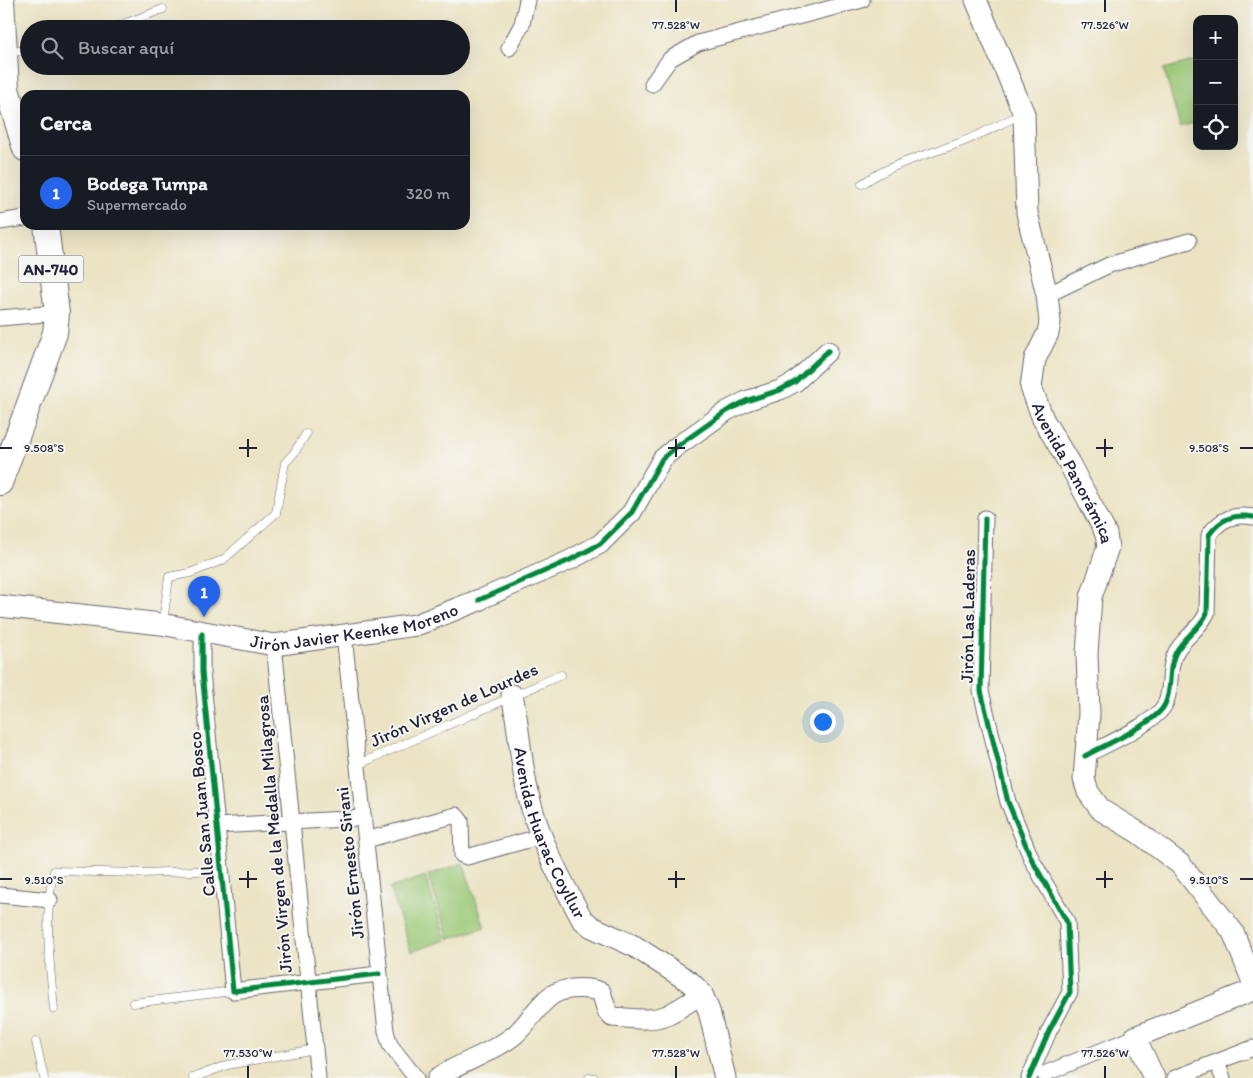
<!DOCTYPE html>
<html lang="es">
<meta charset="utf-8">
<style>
body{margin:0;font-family:Itim,sans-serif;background:#20242c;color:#f1f3f6}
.controls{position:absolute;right:15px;top:15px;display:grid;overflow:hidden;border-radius:10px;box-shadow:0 5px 20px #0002}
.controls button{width:45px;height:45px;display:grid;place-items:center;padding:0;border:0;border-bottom:1px solid #363941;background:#171b24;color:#f1f3f6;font:25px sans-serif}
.you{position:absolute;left:822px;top:721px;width:18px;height:18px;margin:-12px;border:4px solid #fff;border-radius:50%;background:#1a73e8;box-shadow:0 0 0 8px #1a73e833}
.badge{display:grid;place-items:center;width:32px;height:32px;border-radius:50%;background:#2563eb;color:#fff;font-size:16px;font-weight:700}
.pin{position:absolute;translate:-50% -41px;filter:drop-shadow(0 1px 2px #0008)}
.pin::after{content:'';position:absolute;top:26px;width:18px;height:15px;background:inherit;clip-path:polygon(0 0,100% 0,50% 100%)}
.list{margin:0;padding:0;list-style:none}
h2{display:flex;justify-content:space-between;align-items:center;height:65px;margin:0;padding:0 20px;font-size:21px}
h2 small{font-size:16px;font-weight:400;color:#9ea1a6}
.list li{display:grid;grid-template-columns:32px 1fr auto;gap:15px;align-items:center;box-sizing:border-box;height:75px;padding:0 20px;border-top:1px solid #363941}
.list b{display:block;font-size:19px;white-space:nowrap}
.list p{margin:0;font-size:16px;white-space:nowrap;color:#9ea1a6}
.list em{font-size:16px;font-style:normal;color:#9ea1a6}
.icon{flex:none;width:28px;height:28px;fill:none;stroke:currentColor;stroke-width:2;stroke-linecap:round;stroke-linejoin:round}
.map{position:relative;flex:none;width:1253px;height:1078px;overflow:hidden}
.search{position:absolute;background:#171b24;box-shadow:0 5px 20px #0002;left:20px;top:20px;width:450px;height:55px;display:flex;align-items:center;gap:12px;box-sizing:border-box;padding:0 18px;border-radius:28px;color:#9ea1a6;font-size:19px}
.panel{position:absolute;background:#171b24;box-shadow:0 5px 20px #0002;left:20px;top:90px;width:450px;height:140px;border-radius:15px}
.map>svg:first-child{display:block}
</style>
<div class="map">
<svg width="1253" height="1078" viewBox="0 0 1253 1078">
<rect width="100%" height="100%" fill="#f6f6f2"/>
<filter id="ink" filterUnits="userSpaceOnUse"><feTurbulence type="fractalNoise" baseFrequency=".02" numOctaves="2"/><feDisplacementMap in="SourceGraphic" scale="10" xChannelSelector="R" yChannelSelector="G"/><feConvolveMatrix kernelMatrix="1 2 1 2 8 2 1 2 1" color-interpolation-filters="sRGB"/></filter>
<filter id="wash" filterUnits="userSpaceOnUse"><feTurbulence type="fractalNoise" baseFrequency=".0096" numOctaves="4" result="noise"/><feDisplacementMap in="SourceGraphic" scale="20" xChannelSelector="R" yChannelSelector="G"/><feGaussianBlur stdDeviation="1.12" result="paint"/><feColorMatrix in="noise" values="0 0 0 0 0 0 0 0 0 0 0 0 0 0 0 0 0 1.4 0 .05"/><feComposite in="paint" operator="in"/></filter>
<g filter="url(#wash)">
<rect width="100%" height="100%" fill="#ebe3c3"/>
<g fill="#9bc977" stroke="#5e7659">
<path d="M 1197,60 L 1197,122 L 1180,127 L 1164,69 Z"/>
<path d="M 463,863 L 485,927 L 449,939 L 428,875 Z"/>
<path d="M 425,876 L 446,940 L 411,952 L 390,888 Z"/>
</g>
</g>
<g filter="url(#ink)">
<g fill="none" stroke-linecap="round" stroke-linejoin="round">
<g stroke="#68666b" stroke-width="9">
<g id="service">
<path d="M 110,29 L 163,9"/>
<path d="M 9,53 L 29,49"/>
<path d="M 862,184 C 892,163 927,155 962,142 C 982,134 1002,123 1022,114"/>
<path d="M 163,623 L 169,577 L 190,573 L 223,560 L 276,513 L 285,463 L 294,453 L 306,434"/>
<path d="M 359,764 L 561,675"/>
<path d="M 133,1003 L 233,991"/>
<path d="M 54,1009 C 50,966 43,913 54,871 L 142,873 L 221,870"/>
<path d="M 36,1042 L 44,1078"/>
<path d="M 193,1078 L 227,1065 L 315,1049"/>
<path d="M 589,1078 L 594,1078"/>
</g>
</g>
<g stroke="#68666b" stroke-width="17">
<g id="minor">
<path d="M 509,48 L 522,24 L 527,0"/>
<path d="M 652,84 L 670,59 L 698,43 L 862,0"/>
<path d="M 0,222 L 25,218"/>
<path d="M 1047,295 L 1109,265 L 1189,241"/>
<path d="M 0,318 L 57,313"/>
<path d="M 985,518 L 981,691 L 1008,802 L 1032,860 L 1067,922 L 1070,992 L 1049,1031 L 1029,1078"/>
<path d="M 202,634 L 202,672 L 233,991 L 379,974"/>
<path d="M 344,635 L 386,1031 L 390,1045 L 416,1078"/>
<path d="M 274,645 L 318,1078"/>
<path d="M 1085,756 C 1104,745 1157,723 1165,704 C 1173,688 1167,668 1176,652 C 1184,637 1200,629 1207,613 L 1209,535 C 1221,518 1234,514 1253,517"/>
<path d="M 217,826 L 364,818"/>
<path d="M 366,840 L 456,815 L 461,821 L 462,855 L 467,857 L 535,838 L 542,841"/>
<path d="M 0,895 L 50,900"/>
<path d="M 1217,1063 L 1223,1078"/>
<path d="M 1044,1074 L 1135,1037"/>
<path d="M 1175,1078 L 1253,1048"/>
</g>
</g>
<g stroke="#68666b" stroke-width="21">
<g id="tertiary">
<path d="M 479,600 L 570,560 L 600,544 L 632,512 L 662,459 L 676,447 L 727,411 L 746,401 L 780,390 L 795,382 L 828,351"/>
<path d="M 437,1078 C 461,1062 490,1054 512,1037 C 527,1026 537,1005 552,995 C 564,987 588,987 601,992 L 607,1011 L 612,1017 C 629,1018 651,1022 667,1015 C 679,1009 691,1001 702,994"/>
</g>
</g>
<g stroke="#68666b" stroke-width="23">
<g id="secondary">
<path id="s1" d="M 976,0 L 1024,114 L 1027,213 L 1047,295 L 1050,322 L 1048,333 L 1035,359 L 1031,387 L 1043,419 L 1069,463 L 1099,520 L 1106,534 L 1108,547 L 1091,597 L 1087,654 L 1089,714 L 1084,779 L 1088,792 L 1101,810 L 1139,833 L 1180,864 L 1233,932 L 1253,982"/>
<path id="s2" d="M 0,606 L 161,624 L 274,645 L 416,625 L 479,600"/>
<path id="s3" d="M 512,695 C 519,726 520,758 527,789 C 537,837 559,876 582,919 L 592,927 L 634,946 L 690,982 L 702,994 L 709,1011 L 725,1078"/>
<path d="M 1154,1078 L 1135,1037 L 1253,990"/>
</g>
</g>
<g stroke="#68666b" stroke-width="26">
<g id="primary">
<path d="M 2,0 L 7,89 L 25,149"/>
<path d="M 0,483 L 55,333 L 57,313 L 46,225"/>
</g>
</g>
<use href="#service" stroke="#fff" stroke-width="8"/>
<use href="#minor" stroke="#fff" stroke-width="15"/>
<use href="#tertiary" stroke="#fff" stroke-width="19"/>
<use href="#secondary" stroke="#fff" stroke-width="21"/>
<use href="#primary" stroke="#fff" stroke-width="24"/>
<g stroke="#f6f6f2" stroke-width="8">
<g id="cycleway">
<path d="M 985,518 L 981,691 L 1008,802 L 1032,860 L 1067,922 L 1070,992 L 1049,1031 L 1029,1078"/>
<path d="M 479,600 L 570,560 L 600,544 L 632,512 L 662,459 L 676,447 L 727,411 L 746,401 L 780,390 L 795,382 L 828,351"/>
<path d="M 202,634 L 202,672 L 233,991 L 379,974"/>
<path d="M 1085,756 C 1104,745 1157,723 1165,704 C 1173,688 1167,668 1176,652 C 1184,637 1200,629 1207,613 L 1209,535 C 1221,518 1234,514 1253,517"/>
</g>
</g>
<use href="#cycleway" stroke="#00873e" stroke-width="5"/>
</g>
</g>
<path fill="none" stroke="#22223b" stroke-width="2" d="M 676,0 L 676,12M 1105,0 L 1105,12M 248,439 L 248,457M 676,439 L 676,457M 1105,439 L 1105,457M 0,448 L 12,448M 239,448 L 257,448M 668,448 L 685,448M 1096,448 L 1113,448M 1240,448 L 1253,448M 248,871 L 248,888M 676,871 L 676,888M 1105,871 L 1105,888M 0,879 L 12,879M 239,879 L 257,879M 668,879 L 685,879M 1096,879 L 1113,879M 1240,879 L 1253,879M 248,1066 L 248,1078M 676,1066 L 676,1078M 1105,1066 L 1105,1078"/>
<g text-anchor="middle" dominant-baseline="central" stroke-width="4" stroke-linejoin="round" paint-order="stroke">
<rect fill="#f6f6f2" stroke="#626272" stroke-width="1" x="18.5" y="255.5" width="65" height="27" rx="4"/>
<g font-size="16" font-weight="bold" fill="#22223b">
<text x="51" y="269">AN-740</text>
</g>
<g font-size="18" fill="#22223b" stroke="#f6f6f2">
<text stroke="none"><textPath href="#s1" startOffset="499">Avenida Panorámica</textPath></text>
<text transform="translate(968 616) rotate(-89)">Jirón Las Laderas</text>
<text stroke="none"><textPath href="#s2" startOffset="359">Jirón Javier Keenke Moreno</textPath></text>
<text transform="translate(454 705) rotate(-24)">Jirón Virgen de Lourdes</text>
<text transform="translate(202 814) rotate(-95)">Calle San Juan Bosco</text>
<text stroke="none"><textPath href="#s3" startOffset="144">Avenida Huarac Coyllur</textPath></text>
<text transform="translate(274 834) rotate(-95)">Jirón Virgen de la Medalla Milagrosa</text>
<text transform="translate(350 863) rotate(-96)">Jirón Ernesto Sirani</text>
</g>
</g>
<g font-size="12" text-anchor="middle" fill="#22223b" stroke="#f6f6f2" stroke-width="4" stroke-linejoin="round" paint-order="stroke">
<text x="676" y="29">77.528°W</text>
<text x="1105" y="29">77.526°W</text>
<text x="44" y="452">9.508°S</text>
<text x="1209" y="452">9.508°S</text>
<text x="44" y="884">9.510°S</text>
<text x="1209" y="884">9.510°S</text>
<text x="248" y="1057">77.530°W</text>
<text x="676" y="1057">77.528°W</text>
<text x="1105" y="1057">77.526°W</text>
</g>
</svg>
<div class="controls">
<button>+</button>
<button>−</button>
<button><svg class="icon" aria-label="locate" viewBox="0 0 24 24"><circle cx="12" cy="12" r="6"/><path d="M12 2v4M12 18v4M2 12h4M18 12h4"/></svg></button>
</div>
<div class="you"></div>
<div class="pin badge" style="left:204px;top:617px">1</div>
<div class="search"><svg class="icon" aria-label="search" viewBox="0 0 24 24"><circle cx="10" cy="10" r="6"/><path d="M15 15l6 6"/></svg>Buscar aquí</div>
<section class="panel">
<h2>Cerca<small></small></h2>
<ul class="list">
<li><span class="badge">1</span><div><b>Bodega Tumpa</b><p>Supermercado</p></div><em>320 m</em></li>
</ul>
</section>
</div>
